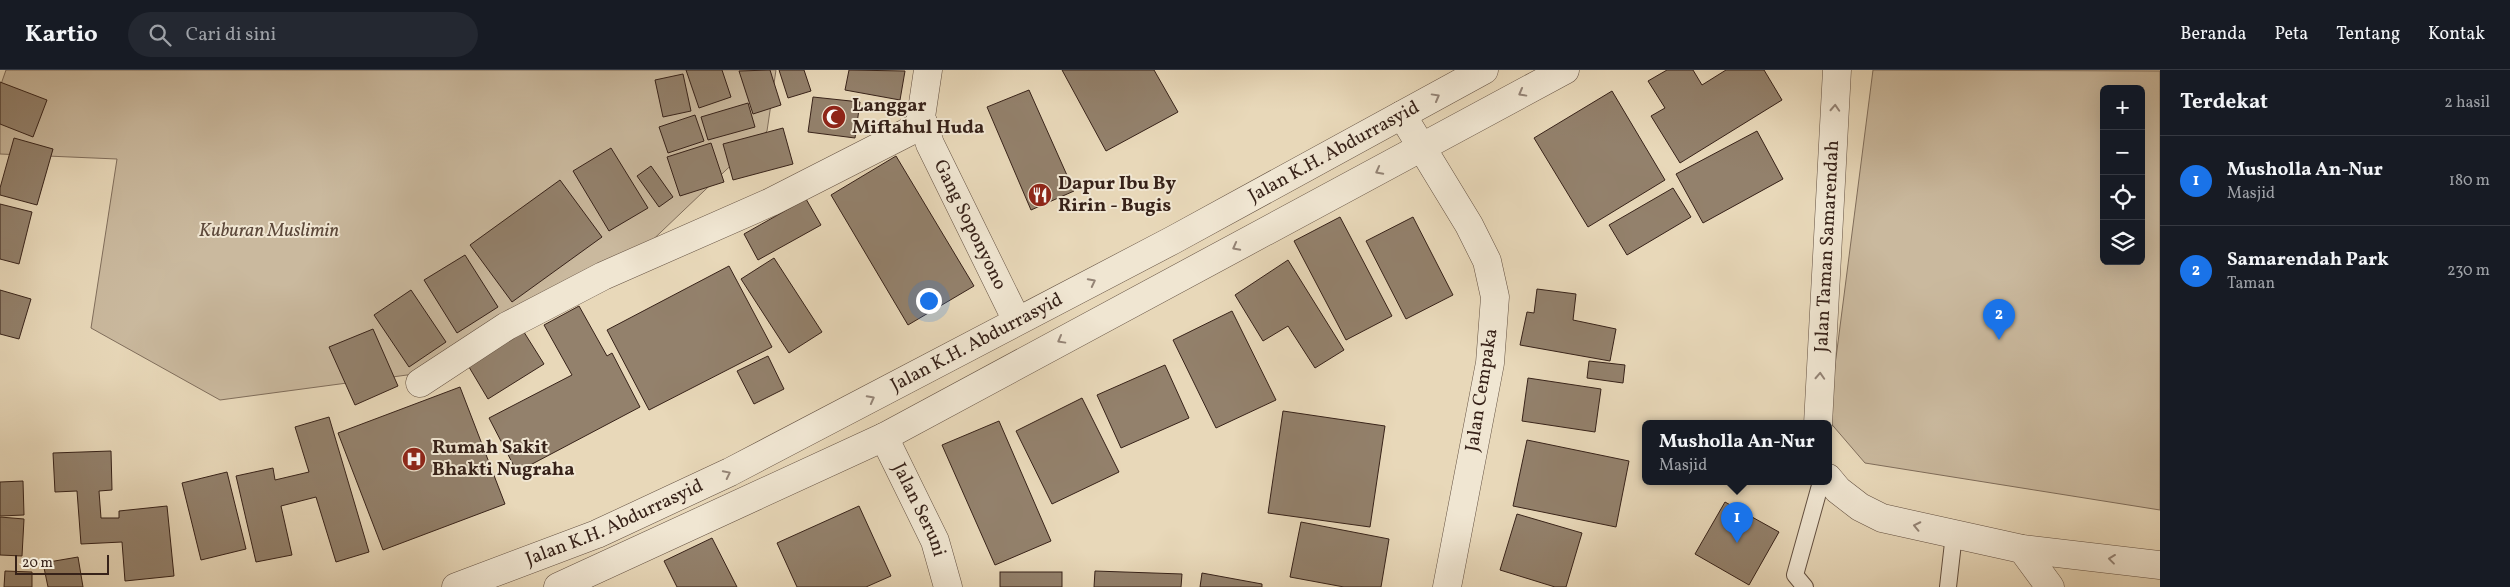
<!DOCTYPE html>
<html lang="id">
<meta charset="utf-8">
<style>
body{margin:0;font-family:Vollkorn,serif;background:#242831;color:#f1f3f6}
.controls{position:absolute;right:15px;top:15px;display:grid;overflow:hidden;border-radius:8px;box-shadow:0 5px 20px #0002}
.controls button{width:45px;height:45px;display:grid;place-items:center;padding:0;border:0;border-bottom:1px solid #363941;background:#171b24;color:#f1f3f6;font:25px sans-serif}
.scale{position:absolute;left:15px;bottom:12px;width:94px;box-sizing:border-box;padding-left:5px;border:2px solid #372219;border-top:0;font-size:14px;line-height:18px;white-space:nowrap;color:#372219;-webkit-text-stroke:4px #f0e6d2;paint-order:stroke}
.you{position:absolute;left:928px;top:230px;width:18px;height:18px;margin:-12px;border:4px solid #fff;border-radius:50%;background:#1a73e8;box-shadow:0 0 0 8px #1a73e833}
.badge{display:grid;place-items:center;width:32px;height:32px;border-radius:50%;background:#1a73e8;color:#fff;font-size:16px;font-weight:700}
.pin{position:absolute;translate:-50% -41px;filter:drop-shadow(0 1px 2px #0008)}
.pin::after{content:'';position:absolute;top:26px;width:18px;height:15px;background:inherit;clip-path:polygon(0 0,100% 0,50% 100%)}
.popup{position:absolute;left:1642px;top:350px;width:190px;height:65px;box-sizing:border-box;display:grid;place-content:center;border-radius:8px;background:#171b24;filter:drop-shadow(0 1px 4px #0005);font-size:16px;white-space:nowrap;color:#9ea1a6}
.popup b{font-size:19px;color:#f1f3f6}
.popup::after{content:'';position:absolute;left:50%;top:100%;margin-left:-10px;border:10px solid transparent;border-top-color:#171b24}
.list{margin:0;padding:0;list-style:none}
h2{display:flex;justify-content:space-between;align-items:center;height:65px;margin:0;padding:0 20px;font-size:21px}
h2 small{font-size:16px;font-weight:400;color:#9ea1a6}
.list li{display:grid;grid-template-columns:32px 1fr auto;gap:15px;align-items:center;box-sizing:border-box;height:90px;padding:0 20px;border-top:1px solid #363941}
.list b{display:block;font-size:19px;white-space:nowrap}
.list p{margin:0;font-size:16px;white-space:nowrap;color:#9ea1a6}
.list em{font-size:16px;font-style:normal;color:#9ea1a6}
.icon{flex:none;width:28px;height:28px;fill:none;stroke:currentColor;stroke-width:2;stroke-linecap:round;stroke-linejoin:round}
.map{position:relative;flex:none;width:2160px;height:517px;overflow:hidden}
header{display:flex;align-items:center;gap:30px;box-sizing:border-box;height:70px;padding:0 25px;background:#171b24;border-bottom:1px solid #363941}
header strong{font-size:24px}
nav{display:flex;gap:28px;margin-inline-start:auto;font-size:18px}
.search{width:350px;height:45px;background:#242831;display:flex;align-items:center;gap:12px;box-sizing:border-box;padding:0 18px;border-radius:28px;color:#9ea1a6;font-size:19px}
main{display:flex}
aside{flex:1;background:#171b24}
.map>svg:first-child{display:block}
</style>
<header>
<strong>Kartio</strong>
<div class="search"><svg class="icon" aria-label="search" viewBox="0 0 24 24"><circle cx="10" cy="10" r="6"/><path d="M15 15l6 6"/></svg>Cari di sini</div>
<nav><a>Beranda</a><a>Peta</a><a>Tentang</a><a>Kontak</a></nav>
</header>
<main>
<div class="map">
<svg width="2160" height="517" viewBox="0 0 2160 517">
<rect width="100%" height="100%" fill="#e8d8b9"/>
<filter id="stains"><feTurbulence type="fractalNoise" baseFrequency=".004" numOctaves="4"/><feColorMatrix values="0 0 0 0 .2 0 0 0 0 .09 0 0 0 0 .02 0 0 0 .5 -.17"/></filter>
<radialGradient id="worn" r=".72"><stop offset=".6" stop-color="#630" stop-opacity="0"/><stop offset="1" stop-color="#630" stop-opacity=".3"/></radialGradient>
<g fill="#cab99e" stroke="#806e5c" fill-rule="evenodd">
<path d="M 6,0 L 776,0 L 767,61 L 619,202 L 437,301 L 220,330 L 91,258 L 117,89 L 0,84 L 0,17 Z"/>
<path d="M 1873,0 L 2160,1 L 2160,440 L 1865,393 L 1828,350 ZM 2104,19 L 2141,19 L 2141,191 L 2104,191 Z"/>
</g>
<g fill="#93816c" stroke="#372219">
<path d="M 686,0 L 722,0 L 731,27 L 699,38 Z"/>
<path d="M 770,0 L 781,35 L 753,44 L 739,1 Z"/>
<path d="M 779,0 L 804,0 L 811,21 L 788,28 Z"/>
<path d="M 849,0 L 905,1 L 900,30 L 845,20 Z"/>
<path d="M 1062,0 L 1154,0 L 1178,42 L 1106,81 Z"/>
<path d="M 1667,0 L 1693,0 L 1702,15 L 1726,0 L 1764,0 L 1782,30 L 1680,93 L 1651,46 L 1665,38 L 1648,11 Z"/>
<path d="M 683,4 L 691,41 L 663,47 L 655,10 Z"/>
<path d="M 0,12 L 47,30 L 33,67 L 0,54 Z"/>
<path d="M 1029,20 L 1074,121 L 1031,140 L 987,37 Z"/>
<path d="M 1612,21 L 1665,110 L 1588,157 L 1534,68 Z"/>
<path d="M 813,27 L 860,32 L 855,68 L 808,62 Z"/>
<path d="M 748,33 L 755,57 L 708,70 L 701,47 Z"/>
<path d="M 695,45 L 704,71 L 668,83 L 659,57 Z"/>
<path d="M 783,58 L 793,94 L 733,110 L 723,74 Z"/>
<path d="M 1757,61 L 1783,109 L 1703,153 L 1676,104 Z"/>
<path d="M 14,68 L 53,79 L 37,135 L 0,125 L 0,118 Z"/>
<path d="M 711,73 L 724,112 L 680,126 L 667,87 Z"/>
<path d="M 611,78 L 648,138 L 609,161 L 573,101 Z"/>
<path d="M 896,86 L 974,216 L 908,255 L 831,125 Z"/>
<path d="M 651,96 L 673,127 L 659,137 L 637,106 Z"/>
<path d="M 560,110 L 602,167 L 512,232 L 470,175 Z"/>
<path d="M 1673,118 L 1691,147 L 1627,185 L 1609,155 Z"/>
<path d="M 806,129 L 821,155 L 758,190 L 744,164 Z"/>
<path d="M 0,134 L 32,142 L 19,194 L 0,189 Z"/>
<path d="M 1340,147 L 1392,246 L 1346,270 L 1294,171 Z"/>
<path d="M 1413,147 L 1453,225 L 1406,249 L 1366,171 Z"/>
<path d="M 465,185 L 498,237 L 457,263 L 424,210 Z"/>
<path d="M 774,188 L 822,262 L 789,283 L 741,209 Z"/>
<path d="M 1288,190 L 1344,280 L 1315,298 L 1288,256 L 1263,271 L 1235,225 Z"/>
<path d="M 729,196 L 772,277 L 649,340 L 607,260 Z"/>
<path d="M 1537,219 L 1576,224 L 1573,250 L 1616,259 L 1610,291 L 1520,275 L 1527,242 L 1534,243 Z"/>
<path d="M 0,220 L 31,229 L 19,269 L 0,264 Z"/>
<path d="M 411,220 L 446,272 L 409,297 L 374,245 Z"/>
<path d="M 579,236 L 607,286 L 612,283 L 640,337 L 517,402 L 489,348 L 572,305 L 544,255 Z"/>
<path d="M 1232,241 L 1276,330 L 1216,358 L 1173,270 Z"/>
<path d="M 373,259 L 398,316 L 355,335 L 329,277 Z"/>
<path d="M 522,259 L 544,294 L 488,329 L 466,292 Z"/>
<path d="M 768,286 L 784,319 L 754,334 L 737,301 Z"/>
<path d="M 1589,291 L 1625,295 L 1623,313 L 1587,308 Z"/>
<path d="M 1165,295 L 1189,348 L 1121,378 L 1097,325 Z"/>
<path d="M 1528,308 L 1601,319 L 1595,362 L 1522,351 Z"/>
<path d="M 460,317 L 505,434 L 383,480 L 338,363 Z"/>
<path d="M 1082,328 L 1119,402 L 1052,434 L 1016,361 Z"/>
<path d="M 1283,341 L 1385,356 L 1370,457 L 1268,443 Z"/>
<path d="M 329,347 L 369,482 L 336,492 L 316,427 L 281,436 L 292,485 L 256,492 L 236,406 L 273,398 L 275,410 L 309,402 L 295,357 Z"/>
<path d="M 999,351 L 1051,471 L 995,495 L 942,375 Z"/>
<path d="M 1527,370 L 1629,391 L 1616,457 L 1513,436 Z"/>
<path d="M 111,381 L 112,420 L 99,421 L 101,448 L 119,448 L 119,441 L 167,436 L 174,506 L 125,511 L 122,472 L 81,474 L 77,421 L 55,422 L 53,383 Z"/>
<path d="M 227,402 L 246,479 L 201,490 L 182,413 Z"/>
<path d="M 23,411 L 24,445 L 0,446 L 0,412 Z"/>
<path d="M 1725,432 L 1779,462 L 1749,515 L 1695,484 Z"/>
<path d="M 859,436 L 891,506 L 866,517 L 797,517 L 777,473 Z"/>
<path d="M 1517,444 L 1582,463 L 1566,517 L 1555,517 L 1500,500 Z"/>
<path d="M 0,447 L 24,449 L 22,486 L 0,485 Z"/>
<path d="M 1301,452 L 1389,469 L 1381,517 L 1344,517 L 1290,507 Z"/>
<path d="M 712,468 L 737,517 L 677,517 L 664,491 Z"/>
<path d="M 78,487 L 83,517 L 48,517 L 43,493 Z"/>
<path d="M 5,501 L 32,502 L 32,517 L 4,517 Z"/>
<path d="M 1095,501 L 1182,504 L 1181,517 L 1094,517 Z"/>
<rect x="1000" y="502" width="62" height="15"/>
<path d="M 1202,503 L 1262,514 L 1262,517 L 1200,517 Z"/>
</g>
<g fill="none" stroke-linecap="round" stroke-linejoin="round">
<g stroke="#635041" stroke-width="18">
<g id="service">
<path d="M 1805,517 L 1795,505 L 1821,412"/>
<path d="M 1948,517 L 1954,464"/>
</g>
</g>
<g stroke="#635041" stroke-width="29">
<g id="minor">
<path id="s1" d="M 928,0 L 921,47 L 930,74 L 1017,251"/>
<path d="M 1402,45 L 1469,155 L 1487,191 L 1495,227 L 1490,293 L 1447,517"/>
<path d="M 420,313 L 507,256 L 603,206 L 771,132 L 924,54"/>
<path id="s2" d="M 884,367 L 935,471 L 948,517"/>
</g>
</g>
<g stroke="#635041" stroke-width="29">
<g id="tertiary">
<path id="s3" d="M 1818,354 L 1837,0"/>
<path d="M 1828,408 L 1838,420 L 1860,437 L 1882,448 L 2022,479 L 2160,495"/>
<path d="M 2022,479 L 2050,517"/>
<path id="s4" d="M 456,517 L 597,464 L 730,402 L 1173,170 L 1484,0"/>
<path d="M 558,517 L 884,367 L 1565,0"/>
</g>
</g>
<use href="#service" stroke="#f0e6d2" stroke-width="16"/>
<use href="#minor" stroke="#f0e6d2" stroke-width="28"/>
<use href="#tertiary" stroke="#f0e6d2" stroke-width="28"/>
</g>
<defs><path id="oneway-chevron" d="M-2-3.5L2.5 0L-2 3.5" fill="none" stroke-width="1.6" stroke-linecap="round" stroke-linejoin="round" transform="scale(1.25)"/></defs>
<g stroke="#948476">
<use href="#oneway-chevron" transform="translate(1522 23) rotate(151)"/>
<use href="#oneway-chevron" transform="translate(1436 27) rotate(-29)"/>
<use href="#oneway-chevron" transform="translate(1835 38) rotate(-87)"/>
<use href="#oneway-chevron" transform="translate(1379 101) rotate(152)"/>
<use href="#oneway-chevron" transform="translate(1236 177) rotate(152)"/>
<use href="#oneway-chevron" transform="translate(1092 212) rotate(-27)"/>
<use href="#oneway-chevron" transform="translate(1061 270) rotate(151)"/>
<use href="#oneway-chevron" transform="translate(1820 306) rotate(-87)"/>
<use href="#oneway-chevron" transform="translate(871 329) rotate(-28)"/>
<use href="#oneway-chevron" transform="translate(727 404) rotate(-26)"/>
<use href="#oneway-chevron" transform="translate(1917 456) rotate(-168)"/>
<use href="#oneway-chevron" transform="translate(2112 489) rotate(-173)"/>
</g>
<defs>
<g id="mosque-disc" transform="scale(1.25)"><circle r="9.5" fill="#8f2418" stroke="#f0e6d2"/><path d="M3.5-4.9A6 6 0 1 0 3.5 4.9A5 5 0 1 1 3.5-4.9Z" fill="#fff"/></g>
<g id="restaurant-disc" transform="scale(1.25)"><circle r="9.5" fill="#8f2418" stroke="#f0e6d2"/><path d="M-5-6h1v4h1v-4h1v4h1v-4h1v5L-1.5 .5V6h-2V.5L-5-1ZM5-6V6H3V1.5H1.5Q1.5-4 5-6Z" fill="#fff"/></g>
<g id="hospital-disc" transform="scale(1.25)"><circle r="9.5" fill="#8f2418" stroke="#f0e6d2"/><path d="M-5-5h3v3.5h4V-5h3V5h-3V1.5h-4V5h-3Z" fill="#fff"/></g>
</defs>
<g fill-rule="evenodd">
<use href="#mosque-disc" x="834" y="47"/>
<use href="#restaurant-disc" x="1040" y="125"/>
<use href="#hospital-disc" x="414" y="389"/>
</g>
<g text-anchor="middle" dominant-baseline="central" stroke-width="4" stroke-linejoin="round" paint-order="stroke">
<g font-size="19" font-weight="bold" fill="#372219" stroke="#f0e6d2" text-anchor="start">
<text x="852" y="36">Langgar<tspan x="852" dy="22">Miftahul Huda</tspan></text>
<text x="1058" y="114">Dapur Ibu By<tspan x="1058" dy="22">Ririn - Bugis</tspan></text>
<text x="432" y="378">Rumah Sakit<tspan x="432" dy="22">Bhakti Nugraha</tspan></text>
</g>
<g font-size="19" fill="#372219" stroke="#f0e6d2">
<text stroke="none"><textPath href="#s4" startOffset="981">Jalan K.H. Abdurrasyid</textPath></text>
<text stroke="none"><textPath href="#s1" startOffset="166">Gang Soponyono</textPath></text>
<text stroke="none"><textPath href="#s3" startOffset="178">Jalan Taman Samarendah</textPath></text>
<text stroke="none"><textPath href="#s4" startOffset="576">Jalan K.H. Abdurrasyid</textPath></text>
<text transform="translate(1482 320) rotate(-81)">Jalan Cempaka</text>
<text stroke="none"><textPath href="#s2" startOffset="81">Jalan Seruni</textPath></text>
<text stroke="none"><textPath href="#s4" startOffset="171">Jalan K.H. Abdurrasyid</textPath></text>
</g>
<g font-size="19" font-style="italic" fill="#5c483a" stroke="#f0e6d2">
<text x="269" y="161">Kuburan Muslimin</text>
</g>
</g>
<rect width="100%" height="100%" filter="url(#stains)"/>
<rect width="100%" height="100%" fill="url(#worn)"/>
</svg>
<div class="controls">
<button>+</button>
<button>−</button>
<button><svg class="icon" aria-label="locate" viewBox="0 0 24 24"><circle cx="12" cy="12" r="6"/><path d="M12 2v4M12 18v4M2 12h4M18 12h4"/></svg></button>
<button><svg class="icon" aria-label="layers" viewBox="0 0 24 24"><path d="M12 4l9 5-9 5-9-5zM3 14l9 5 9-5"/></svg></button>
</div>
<div class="scale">20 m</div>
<div class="you"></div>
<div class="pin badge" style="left:1737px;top:473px">1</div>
<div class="popup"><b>Musholla An-Nur</b>Masjid</div>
<div class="pin badge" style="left:1999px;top:270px">2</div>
</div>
<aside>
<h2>Terdekat<small>2 hasil</small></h2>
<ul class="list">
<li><span class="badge">1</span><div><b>Musholla An-Nur</b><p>Masjid</p></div><em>180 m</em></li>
<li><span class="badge">2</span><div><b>Samarendah Park</b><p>Taman</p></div><em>230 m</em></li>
</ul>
</aside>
</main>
